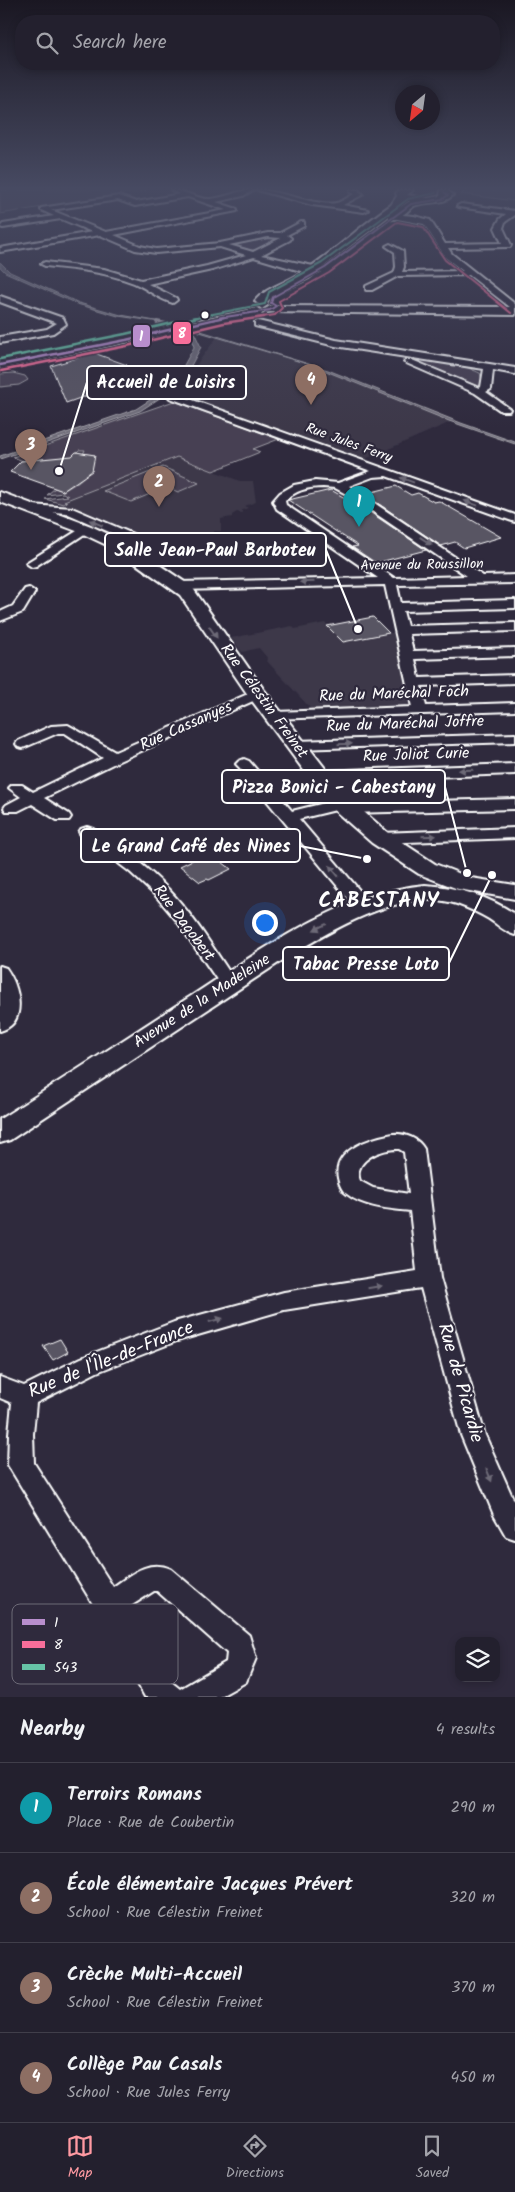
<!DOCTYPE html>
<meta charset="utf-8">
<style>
body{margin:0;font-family:Kalam,sans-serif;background:#2f2d3a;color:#f1f3f6}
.controls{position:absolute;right:15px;bottom:15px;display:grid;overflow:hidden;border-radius:10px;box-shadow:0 2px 8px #0003}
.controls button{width:45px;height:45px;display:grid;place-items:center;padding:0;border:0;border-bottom:1px solid #403e4a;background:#23202e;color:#f1f3f6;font:25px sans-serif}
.compass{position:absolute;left:395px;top:85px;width:45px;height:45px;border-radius:50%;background:#23202e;box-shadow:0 2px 8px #0003;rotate:209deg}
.you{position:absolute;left:264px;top:922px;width:18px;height:18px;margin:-12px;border:4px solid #fff;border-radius:50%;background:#1a73e8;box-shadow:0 0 0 8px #1a73e833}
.badge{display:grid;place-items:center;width:32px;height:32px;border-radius:50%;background:#ff9aa2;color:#fff;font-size:16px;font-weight:700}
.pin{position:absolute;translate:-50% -41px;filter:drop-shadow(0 1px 2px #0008)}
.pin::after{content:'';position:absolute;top:26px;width:18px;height:15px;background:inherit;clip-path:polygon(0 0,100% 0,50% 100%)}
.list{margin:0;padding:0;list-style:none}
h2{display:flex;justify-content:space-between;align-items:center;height:65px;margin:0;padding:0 20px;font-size:21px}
h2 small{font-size:16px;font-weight:400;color:#a3a3aa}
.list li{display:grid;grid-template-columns:32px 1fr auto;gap:15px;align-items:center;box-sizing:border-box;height:90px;padding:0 20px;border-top:1px solid #403e4a}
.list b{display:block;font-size:19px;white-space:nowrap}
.list p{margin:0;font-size:16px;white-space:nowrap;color:#a3a3aa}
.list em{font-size:16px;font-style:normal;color:#a3a3aa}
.icon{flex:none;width:28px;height:28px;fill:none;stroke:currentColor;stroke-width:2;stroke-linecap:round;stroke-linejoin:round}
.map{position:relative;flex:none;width:515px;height:1697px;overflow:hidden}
.search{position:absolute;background:#23202e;box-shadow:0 2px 8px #0003;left:15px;right:15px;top:15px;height:55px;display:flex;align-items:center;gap:12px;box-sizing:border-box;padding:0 18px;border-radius:20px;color:#a3a3aa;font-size:19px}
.sheet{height:425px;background:#23202e}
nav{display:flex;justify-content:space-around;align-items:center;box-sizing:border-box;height:70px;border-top:1px solid #403e4a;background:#23202e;font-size:14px;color:#a3a3aa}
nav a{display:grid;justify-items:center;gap:2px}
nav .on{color:#ff9aa2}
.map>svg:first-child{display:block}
</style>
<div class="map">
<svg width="515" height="1697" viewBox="0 0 515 1697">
<rect width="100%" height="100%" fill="#2f2a3d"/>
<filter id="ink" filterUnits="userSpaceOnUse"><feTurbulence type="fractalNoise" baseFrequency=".02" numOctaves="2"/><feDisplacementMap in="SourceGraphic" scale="10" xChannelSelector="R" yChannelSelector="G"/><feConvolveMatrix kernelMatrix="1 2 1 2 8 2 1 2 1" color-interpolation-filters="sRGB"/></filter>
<g filter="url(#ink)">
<g fill="#3c3749">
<path d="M 217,337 L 319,368 L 451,422 L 363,460 L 334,449 L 334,447 L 322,445 L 176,392 Z"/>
<path d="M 177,457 L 240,481 L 253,481 L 256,502 L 245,506 L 248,508 L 242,510 L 242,513 L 237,512 L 232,515 L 232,517 L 221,519 L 221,531 L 214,531 L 214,540 L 221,541 L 240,548 L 218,558 L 200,550 L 199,540 L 175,541 L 164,548 L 161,547 L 152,551 L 141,546 L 151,541 L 63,504 L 66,502 L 63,501 Z"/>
<path d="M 325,623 L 343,642 L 389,633 L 395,633 L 411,703 L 406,706 L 311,709 L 266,660 L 268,659 L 259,648 L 242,652 L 231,638 L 292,626 L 295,629 Z"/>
</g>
<g fill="#464152" stroke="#a2a0a8">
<path d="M 0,190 L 146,190 L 0,214 Z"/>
<path d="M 466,190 L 515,190 L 515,201 L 461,194 Z"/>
<path d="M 271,236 L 281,238 C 258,251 256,253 230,246 L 232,244 Z"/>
<path d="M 421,359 L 461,365 L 480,373 L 483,385 L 472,386 L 417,362 Z"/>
<path d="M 13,373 L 25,376 L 28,380 L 19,385 L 0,387 L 0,374 Z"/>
<path d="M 174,401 L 279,439 L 253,449 L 260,452 L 213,471 L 177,457 L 64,501 L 67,502 L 63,504 L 45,499 L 68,496 L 63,493 L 47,495 L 55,488 L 63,491 C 79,482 92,474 95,455 L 82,456 L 85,450 L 79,450 L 60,468 L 23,461 L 13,457 Z"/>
<path d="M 163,467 L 199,483 L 178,492 L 167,487 L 131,502 L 103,491 Z"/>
</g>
<g fill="#6d6a77" stroke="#a7a6ad">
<path d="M 0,262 L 10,272 L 79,303 L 121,315 L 167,323 L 118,316 L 77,304 L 5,272 L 0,267 Z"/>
<path d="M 188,328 L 191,328 L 328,370 L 461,423 L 515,442 L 515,444 L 449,421 L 311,365 L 193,330 L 201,347 L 181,384 L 140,411 L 0,459 L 0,456 L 136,409 L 173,385 L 194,347 Z"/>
</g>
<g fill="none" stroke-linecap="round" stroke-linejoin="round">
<path stroke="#a7a6ad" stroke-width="4" d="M 157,322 L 181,327"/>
</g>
<g fill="#595564" stroke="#fff">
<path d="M 94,353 L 127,365 L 108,371 L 119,395 L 99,398 L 83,397 L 66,403 L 51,366 Z"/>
<path d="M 76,452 L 95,455 L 92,471 L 63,491 L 10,472 L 21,461 L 72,456 Z"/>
<path d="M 396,486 L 411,495 L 418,493 L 434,502 L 439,501 L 501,537 L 464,548 L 455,542 L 441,546 L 364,494 Z"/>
<path d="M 331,490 L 345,498 L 349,498 L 426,550 L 376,563 L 352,547 L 358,546 L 288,500 Z"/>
<path d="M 373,617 L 389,633 L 343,642 L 327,626 Z"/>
<path d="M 209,852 L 231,869 L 209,880 L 207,879 L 200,882 L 180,866 Z"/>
<path d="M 60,1339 L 68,1352 L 53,1360 L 43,1346 Z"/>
</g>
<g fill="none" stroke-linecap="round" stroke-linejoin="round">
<g stroke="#fff" stroke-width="4">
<g id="street">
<path d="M 171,190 C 184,190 200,200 210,199 C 224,198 239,190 253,190 L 243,196 L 216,202 L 237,209 L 237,211 L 114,235 L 140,246 L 156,249 L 220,243 L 268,233 L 280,233 L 301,222 L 304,222 L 304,226 L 287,235 L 291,238 L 290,240 L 261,255 L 318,267 L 320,271 L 316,273 L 304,272 L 254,257 L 212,270 L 148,284 L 176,298 L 177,300 L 173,303 C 158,299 148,289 134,283 C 106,272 75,269 45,266 L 41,264 L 45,262 L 104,269 L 141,280 L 207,266 L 246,255 L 220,247 L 156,253 L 135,250 L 100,235 L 0,252 L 0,248 L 92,232 L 61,219 L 3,228 L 0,227 L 3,224 L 54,216 L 41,210 L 41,208 L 119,196 L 136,202 L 180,194 ZM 188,197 L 226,210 L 106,232 L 51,210 L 118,200 L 135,206 ZM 268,237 L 281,238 L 253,252 L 229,245 Z"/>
<path d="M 257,190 C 278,190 319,207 336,203 C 342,202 348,197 354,194 L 350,192 L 351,190 L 359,190 L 358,191 L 363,194 L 362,195 L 343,205 L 368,210 L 364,212 L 312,205 Z"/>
<path d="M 461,204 L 515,211 L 515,215 L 505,222 L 503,228 L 511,245 L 510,247 L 448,248 L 452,254 L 515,304 L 515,311 L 469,275 L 398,276 L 372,290 L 366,290 L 366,286 L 394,273 L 396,267 L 395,252 L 386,246 L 390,244 L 403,251 L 404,267 L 402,272 L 463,271 L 446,258 L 424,224 L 392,218 L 392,214 L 414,216 L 430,220 L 445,244 L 502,243 L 495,228 L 500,219 L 506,214 L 459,207 L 457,206 Z"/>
<path d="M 0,296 L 63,318 L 66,324 L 53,333 L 0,343 L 0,337 L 47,329 L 57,323 L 0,302 Z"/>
<path d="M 258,321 L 336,340 L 515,368 L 515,374 L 493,370 L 491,389 L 486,392 L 510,409 L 509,411 L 501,411 L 475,393 L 404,362 L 406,360 L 412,360 L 479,388 L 481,387 L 484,369 L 335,346 L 255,326 L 255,322 Z"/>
<path d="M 173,393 L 515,515 L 515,522 L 386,476 L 373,477 L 349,486 L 483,576 L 515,575 L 515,583 L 397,585 L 401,603 L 515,600 L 515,608 L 403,611 L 407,626 L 515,623 L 515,631 L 409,634 L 413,651 L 515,648 L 515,656 L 415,659 L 419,678 L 515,675 L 515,683 L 421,686 L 426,706 L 515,703 L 515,711 L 270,719 L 268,716 L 270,713 L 275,712 L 412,707 L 385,585 L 179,590 L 173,586 L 179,582 L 378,578 L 277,509 L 273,501 L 280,493 L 294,485 L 315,481 L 338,483 L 371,471 L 170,398 L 168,396 ZM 323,487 L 335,488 L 350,496 L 467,576 L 394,578 L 286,505 L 285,501 C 295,490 309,487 323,487 Z"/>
<path d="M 31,505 L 72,508 L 133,534 L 135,540 L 125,549 L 117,549 L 115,546 L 123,538 L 66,513 L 27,510 L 25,508 Z"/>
<path d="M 85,526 L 89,527 L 91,529 L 89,531 L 36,566 L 32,567 L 26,563 Z"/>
<path d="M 29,588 L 35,592 L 23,612 L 0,621 L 0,612 L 13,606 L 25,589 Z"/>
<path d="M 257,690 L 264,694 L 262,697 L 119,761 L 44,798 L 69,814 L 71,817 L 69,820 L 57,820 L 32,804 L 18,811 L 6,811 L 4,808 L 6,805 L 21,797 L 9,788 L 12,785 L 22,785 L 33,792 L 103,758 L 65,733 L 58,733 L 23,748 L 18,747 L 16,744 L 18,741 L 51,726 L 68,725 L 115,752 Z"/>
<path d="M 515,734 L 515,742 L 296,749 L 291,748 L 289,745 L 291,742 L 296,741 Z"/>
<path d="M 244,759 L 249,761 L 292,811 L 341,799 L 348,803 L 515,799 L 515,809 L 347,813 L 340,809 L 299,819 L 371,904 L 374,908 L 371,912 L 365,913 L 359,912 L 239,767 L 236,764 L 239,761 Z"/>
<path d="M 515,764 L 515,774 L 318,781 L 313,779 L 310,776 L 313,773 L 318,771 Z"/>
<path d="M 87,827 L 93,829 C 119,847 146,865 168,889 C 194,916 213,948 234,979 L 237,983 L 234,987 L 228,989 L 222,987 L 177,921 L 156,896 L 130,872 L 81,835 L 79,832 L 81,829 Z"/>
<path d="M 515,828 L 515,838 L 380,843 L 374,841 L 372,838 L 374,835 L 380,833 Z"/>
<path d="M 0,966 L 6,968 C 19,985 29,1023 0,1031 Z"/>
<path d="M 393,1134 C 405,1133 418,1138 424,1149 L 440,1278 L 485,1435 L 515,1503 L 515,1539 L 506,1536 L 494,1515 L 461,1435 L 421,1288 L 284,1310 L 177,1341 L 97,1372 L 36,1403 L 33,1434 L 34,1463 L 113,1587 C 132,1574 148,1559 171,1569 L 249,1635 L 256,1658 L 246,1682 L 219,1697 L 145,1697 L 99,1614 L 8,1465 L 9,1434 L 12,1403 L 0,1398 L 0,1377 L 24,1386 L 81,1358 L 174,1322 L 284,1292 L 417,1271 L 410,1211 C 391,1209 363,1207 347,1194 C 342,1191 339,1183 338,1178 C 332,1149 372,1138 393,1134 ZM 399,1149 L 404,1152 L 409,1194 L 373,1188 L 360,1181 C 352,1160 382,1148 399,1149 ZM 154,1591 L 157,1591 L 227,1653 L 226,1662 L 180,1689 L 165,1677 L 126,1609 Z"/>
</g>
</g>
<g stroke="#fff" stroke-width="4">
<g id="secondary">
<path d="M 400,190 L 413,190 L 407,195 L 428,198 L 440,196 L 441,190 L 447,190 L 453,195 C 442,206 427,200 414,206 C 406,211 400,221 389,219 L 389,216 L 309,278 L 275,295 L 265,303 L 257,303 L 255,301 C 266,287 287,283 301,273 C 333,253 360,226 391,205 L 397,196 L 396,193 ZM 404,200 L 410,201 L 399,208 L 400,207 Z"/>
<path d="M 270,306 L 515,307 L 515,315 L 266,312 L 264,310 Z"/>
<path d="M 257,308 L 263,312 L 261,315 L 0,369 L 0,361 Z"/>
<path d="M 0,492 L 91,526 L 127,543 L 192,587 L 264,690 L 349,799 L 388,833 L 435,864 L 471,878 L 515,885 L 515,899 L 458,889 L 419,874 L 372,843 L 333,809 L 311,780 L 250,698 L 180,595 L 115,549 L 79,532 L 0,502 Z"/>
<path d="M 425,885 C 457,887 488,896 515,914 L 515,935 C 505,932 498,925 489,919 C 479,913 468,908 457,904 C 403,887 335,928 289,956 L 10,1140 L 0,1143 L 0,1119 C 62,1080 123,1040 185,1000 C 256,954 338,893 425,885 Z"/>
</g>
</g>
<use href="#street" fill="#2f2a3d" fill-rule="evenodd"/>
<use href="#secondary" fill="#2f2a3d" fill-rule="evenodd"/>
<g stroke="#2f2a3d" stroke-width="4">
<g id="bus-1-far1">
<path d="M 271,303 L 273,297 L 325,268 L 411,204 L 443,199 L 448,195 L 444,192"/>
<path d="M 219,318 L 270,310 L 276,306 L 271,303"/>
</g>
</g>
<g stroke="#2f2a3d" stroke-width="5">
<path id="bus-1" d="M 0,365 L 126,340 L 224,317"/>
</g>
<g stroke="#2f2a3d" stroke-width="4">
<path id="bus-2-far1" d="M 256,318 L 275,315 L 282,308 L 279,301 L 329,273 L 397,222 L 423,227 L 445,260 L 511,313"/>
</g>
<g stroke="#2f2a3d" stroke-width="5">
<path id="bus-2" d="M 1,371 L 127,346 L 224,323 L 264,317"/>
</g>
<g stroke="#2f2a3d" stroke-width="4">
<path id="bus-3-far1" d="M 192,318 L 265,304 L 269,292 L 322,263 L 408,199 L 436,193"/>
</g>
<g stroke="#2f2a3d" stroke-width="5">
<path id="bus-3" d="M 0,359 L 125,334 L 198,317"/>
</g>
<use href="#bus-1-far1" stroke="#b88ecd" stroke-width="2"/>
<use href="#bus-1" stroke="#b88ecd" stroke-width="2.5"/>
<use href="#bus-2-far1" stroke="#f76e9a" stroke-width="2"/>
<use href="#bus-2" stroke="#f76e9a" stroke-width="2.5"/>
<use href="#bus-3-far1" stroke="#66c3a6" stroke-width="2"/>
<use href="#bus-3" stroke="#66c3a6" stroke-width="2.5"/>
</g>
<defs><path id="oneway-solid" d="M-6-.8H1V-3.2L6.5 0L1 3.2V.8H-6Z" transform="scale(1.25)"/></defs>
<g fill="#6d6a77">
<use href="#oneway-solid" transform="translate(407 480) rotate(-160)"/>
<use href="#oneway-solid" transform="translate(471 503) rotate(-160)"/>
<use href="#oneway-solid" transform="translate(96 523) rotate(-157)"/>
<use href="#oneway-solid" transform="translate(426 541) rotate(33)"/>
<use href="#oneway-solid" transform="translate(307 582) rotate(179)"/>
<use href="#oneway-solid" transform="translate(213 632) rotate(55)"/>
<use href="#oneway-solid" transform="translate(345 744) rotate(-2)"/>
<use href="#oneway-solid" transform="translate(466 770) rotate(178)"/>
<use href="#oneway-solid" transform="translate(429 836) rotate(-2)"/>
<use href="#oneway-solid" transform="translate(334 871) rotate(-130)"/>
<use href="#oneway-solid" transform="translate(320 927) rotate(155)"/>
<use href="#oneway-solid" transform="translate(375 1287) rotate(-9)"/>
<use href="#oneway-solid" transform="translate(216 1320) rotate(-15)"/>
<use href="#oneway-solid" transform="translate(489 1475) rotate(68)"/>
</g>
</g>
<linearGradient id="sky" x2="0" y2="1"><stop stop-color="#1a1722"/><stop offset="0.44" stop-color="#474a62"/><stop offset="1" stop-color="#474a62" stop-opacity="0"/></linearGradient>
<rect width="515" height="428" fill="url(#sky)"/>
<circle fill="#fff" stroke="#2f2a3d" stroke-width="2" cx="205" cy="315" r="4.5"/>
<g text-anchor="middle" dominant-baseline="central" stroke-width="4.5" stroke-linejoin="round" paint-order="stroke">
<g font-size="14" fill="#fff" stroke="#2f2a3d">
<text transform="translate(349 443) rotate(20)">Rue Jules Ferry</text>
<text transform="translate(422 565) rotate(-1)">Avenue du Roussillon</text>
</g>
<g font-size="16" fill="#fff" stroke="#2f2a3d">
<text transform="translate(394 694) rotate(-2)">Rue du Maréchal Foch</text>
<text transform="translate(264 701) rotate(54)">Rue Célestin Freinet</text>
<text transform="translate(405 724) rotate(-2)">Rue du Maréchal Joffre</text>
<text transform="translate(186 726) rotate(-24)">Rue Cassanyes</text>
<text transform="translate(416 755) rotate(-2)">Rue Joliot Curie</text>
<text transform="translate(184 923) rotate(53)">Rue Dagobert</text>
<text transform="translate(202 1001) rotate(-33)">Avenue de la Madeleine</text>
</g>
<g font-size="19" fill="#fff" stroke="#2f2a3d">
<text transform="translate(111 1360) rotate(-22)">Rue de l'Île-de-France</text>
<text transform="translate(460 1383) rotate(74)">Rue de Picardie</text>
</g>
<g font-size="21" font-weight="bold" letter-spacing="1" fill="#fff" stroke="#2f2a3d">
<text x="379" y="901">CABESTANY</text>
</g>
</g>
<rect x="12" y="1604" width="166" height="80" rx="8" fill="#2f2a3d" stroke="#6d6a77" stroke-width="1"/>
<rect x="22" y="1619" width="23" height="6" fill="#b88ecd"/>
<rect x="22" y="1641" width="23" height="7" fill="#f76e9a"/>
<rect x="22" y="1664" width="23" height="6" fill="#66c3a6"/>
<g font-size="14" fill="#fff">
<text x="54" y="1627">1</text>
<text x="54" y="1649">8</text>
<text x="54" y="1672">543</text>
</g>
<path fill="none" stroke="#fff" stroke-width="2" d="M59 471L87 382M358 629L326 550M467 873L445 787M367 859L300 846M492 875L449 963"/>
<g fill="#fff" stroke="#2f2a3d" stroke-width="2">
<circle cx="59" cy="471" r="5"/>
<circle cx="358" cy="629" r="5"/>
<circle cx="467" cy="873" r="5"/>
<circle cx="367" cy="859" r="5"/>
<circle cx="492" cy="875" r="5"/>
</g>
<g fill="#2f2a3d" stroke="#fff" stroke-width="2">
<rect x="87" y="366" width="159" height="33" rx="5"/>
<rect x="105" y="533" width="221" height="33" rx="5"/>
<rect x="222" y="770" width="223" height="33" rx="5"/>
<rect x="81" y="829" width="219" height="33" rx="5"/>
<rect x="283" y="947" width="166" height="33" rx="5"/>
</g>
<g font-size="18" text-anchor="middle" font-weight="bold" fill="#fff">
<text x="166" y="388">Accueil de Loisirs</text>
<text x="215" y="556">Salle Jean-Paul Barboteu</text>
<text x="334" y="793">Pizza Bonici - Cabestany</text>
<text x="191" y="852">Le Grand Café des Nines</text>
<text x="366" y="970">Tabac Presse Loto</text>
</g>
<g stroke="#2f2a3d" stroke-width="2">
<rect x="172" y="321" width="20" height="24" rx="5" fill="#f76e9a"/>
<rect x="132" y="324" width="19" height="24" rx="5" fill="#b88ecd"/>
</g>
<g font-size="14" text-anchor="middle" font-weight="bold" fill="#fff">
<text x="182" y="338">8</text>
<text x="141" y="341">1</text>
</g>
</svg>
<div class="controls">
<button><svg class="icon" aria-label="layers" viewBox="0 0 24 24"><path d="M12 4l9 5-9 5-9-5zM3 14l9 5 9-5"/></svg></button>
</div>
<svg class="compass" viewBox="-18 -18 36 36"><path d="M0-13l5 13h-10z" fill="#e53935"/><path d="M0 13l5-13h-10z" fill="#a3a3aa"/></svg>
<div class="you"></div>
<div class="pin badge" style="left:359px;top:527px;background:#0f9aa8">1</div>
<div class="pin badge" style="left:159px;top:507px;background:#8d6e63">2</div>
<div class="pin badge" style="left:31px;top:470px;background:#8d6e63">3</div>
<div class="pin badge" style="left:311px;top:405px;background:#8d6e63">4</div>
<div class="search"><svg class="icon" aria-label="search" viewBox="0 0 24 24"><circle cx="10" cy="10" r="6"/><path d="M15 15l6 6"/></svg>Search here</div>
</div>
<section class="sheet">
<h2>Nearby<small>4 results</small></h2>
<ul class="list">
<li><span class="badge" style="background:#0f9aa8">1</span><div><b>Terroirs Romans</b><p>Place · Rue de Coubertin</p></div><em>290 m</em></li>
<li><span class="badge" style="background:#8d6e63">2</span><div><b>École élémentaire Jacques Prévert</b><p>School · Rue Célestin Freinet</p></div><em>320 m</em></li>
<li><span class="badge" style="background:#8d6e63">3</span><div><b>Crèche Multi-Accueil</b><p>School · Rue Célestin Freinet</p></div><em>370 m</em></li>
<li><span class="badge" style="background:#8d6e63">4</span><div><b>Collège Pau Casals</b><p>School · Rue Jules Ferry</p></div><em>450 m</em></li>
</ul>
</section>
<nav>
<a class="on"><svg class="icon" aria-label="map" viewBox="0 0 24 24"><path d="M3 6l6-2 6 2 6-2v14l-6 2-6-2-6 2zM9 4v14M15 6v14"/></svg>Map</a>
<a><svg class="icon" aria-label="directions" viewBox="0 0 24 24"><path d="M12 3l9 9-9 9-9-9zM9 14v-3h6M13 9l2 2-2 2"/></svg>Directions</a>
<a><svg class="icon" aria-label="saved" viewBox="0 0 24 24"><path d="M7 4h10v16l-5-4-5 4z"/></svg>Saved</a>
</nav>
